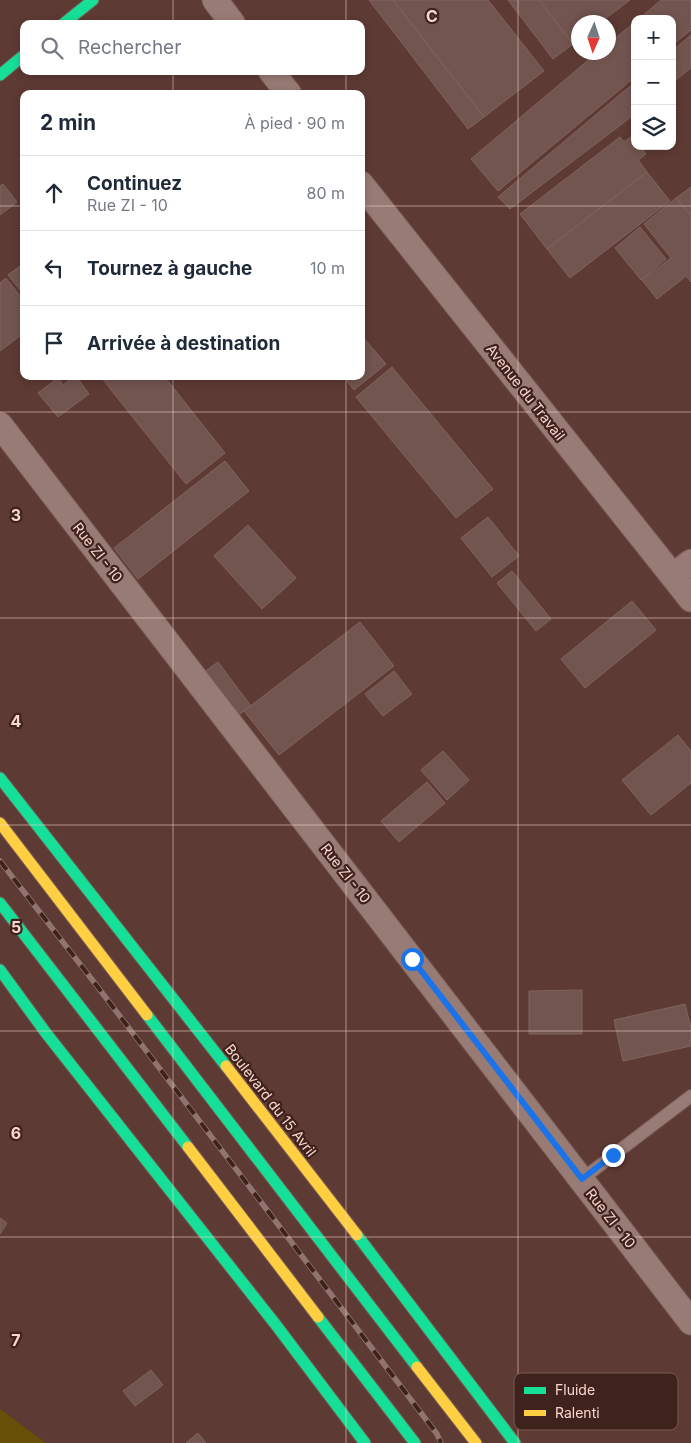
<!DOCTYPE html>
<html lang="fr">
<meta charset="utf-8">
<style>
body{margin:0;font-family:Inter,sans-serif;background:#f2f2f3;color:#1f2937}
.controls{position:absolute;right:15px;top:15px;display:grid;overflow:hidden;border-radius:10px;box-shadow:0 2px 8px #0003}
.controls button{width:45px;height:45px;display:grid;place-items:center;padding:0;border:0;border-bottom:1px solid #e0e1e3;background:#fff;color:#1f2937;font:25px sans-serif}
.compass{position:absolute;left:571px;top:15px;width:45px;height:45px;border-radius:50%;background:#fff;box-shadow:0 2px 8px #0003;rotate:183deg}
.stop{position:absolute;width:15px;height:15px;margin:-11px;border:4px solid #1a73e8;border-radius:50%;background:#fff}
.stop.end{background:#1a73e8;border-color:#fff;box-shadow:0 1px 5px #0008}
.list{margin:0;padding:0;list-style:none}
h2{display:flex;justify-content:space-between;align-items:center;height:65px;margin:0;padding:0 20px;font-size:21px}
h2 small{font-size:16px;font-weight:400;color:#747a83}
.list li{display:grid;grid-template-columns:32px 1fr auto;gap:15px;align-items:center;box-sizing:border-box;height:75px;padding:0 20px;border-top:1px solid #e0e1e3}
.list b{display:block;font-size:19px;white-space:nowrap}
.list p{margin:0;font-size:16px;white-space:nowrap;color:#747a83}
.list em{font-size:16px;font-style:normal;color:#747a83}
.icon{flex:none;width:28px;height:28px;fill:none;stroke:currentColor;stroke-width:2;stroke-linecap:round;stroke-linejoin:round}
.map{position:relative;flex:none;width:691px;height:1443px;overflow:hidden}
.search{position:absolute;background:#fff;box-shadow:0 2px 8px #0003;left:20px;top:20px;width:345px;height:55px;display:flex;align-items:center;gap:12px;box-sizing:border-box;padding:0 18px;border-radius:10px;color:#747a83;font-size:19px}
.panel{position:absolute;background:#fff;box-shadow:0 2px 8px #0003;left:20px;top:90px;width:345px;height:290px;border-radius:10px}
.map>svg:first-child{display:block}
</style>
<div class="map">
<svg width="691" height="1443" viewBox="0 0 691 1443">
<rect width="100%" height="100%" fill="#5e3a34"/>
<path fill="#684f07" d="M 0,1409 L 46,1443 L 0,1443 Z"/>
<g fill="#735550" stroke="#82635e">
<path d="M 369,0 L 393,0 L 484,117 L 468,129 Z"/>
<path d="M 393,0 L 488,0 L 544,71 L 484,117 Z"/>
<path d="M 508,0 L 539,0 L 573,44 L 553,59 Z"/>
<path d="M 539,0 L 630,0 L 601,22 L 578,22 L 578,40 L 573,44 Z"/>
<path d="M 661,0 L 691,0 L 691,30 L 672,45 L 672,19 L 639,19 Z"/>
<path d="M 635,22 L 635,77 L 498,191 L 471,159 L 598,52 L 608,52 L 608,44 Z"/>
<path d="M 691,35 L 691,68 L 672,83 L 672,51 Z"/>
<path d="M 635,82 L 635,114 L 510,209 L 498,197 Z"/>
<path d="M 632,136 L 635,140 L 635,146 L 640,146 L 646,154 L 638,160 L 647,172 L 547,249 L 520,214 L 620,137 L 624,142 Z"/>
<path d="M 647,172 L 670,201 L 570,278 L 547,249 Z"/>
<path d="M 3,184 L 17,202 L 0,215 L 0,186 Z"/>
<path d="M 691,187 L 691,216 L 676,198 Z"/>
<path d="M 676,198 L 691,216 L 691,282 L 686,276 L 657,299 L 642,280 L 671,258 L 644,224 Z"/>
<path d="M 640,227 L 666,259 L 641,280 L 615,248 Z"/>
<path d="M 24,263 L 24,295 L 8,275 Z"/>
<path d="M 6,278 L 24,301 L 24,333 L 0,351 L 0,283 Z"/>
<path d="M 361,335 L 386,364 L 354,390 L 343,376 L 361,376 Z"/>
<path d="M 392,367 L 493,489 L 456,518 L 356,397 Z"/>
<path d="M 75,376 L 76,376 L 89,394 L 58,417 L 38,393 L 58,378 L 63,385 Z"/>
<path d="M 100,376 L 164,376 L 225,453 L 186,484 Z"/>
<path d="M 225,461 L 249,491 L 138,579 L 114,548 Z"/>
<path d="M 488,517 L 519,556 L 492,577 L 461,538 Z"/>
<path d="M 248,525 L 296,578 L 262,609 L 214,556 Z"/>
<path d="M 512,571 L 551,619 L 536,631 L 497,583 Z"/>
<path d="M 632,601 L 656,630 L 585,688 L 561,659 Z"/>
<path d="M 360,622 L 394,666 L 279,755 L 244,711 Z"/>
<path d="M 218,662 L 251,706 L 232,720 L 200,675 Z"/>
<path d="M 394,671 L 412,694 L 383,716 L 365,694 Z"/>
<path d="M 678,735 L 691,751 L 691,783 L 651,815 L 622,780 Z"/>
<path d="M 443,751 L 469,780 L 447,800 L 421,770 Z"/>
<path d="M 427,782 L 445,803 L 399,842 L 381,821 Z"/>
<path d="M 582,990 L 582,1034 L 529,1034 L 529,991 Z"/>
<path d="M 685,1004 L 691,1028 L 691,1046 L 623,1061 L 614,1020 Z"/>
<path d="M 0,1218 L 7,1223 L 0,1234 Z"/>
<path d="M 151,1370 L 163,1385 L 135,1406 L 123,1391 Z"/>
<path d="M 198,1433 L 206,1443 L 186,1443 Z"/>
</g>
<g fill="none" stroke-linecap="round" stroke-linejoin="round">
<g stroke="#785955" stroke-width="14">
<path id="lane" d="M 582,1179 L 691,1096"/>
</g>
<g stroke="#785955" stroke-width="27">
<g id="street">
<path d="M 215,0 L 233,24"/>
<path d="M 271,71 L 289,94"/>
<path d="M 361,184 L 691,599"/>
<path d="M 0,425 L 691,1322"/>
<path d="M 673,576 L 691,562"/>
</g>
</g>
<g stroke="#785955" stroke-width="13">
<g id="fast">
<path d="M 63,24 L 93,0"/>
<path d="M 0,75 L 24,55"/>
<path d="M 0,778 L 226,1066"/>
<path d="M 0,903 L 188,1147"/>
<path d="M 0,970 L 46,1033 L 276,1325 L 365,1443"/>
<path d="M 147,1015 L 417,1367"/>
<path d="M 357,1235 L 515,1443"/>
<path d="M 318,1317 L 415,1443"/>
</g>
</g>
<g stroke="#785955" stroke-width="13">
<g id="slow">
<path d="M 0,823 L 147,1015"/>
<path d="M 226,1066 L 357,1235"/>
<path d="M 188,1147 L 318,1317"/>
<path d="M 417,1367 L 476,1443"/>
</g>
</g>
<use href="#lane" stroke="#997b75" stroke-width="12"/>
<use href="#street" stroke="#997b75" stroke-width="25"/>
<use href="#fast" stroke="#16e098" stroke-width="11"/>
<use href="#slow" stroke="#ffcf43" stroke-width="11"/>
<g stroke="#917470" stroke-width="5.5">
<path id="rail" d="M 0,861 L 97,986 L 437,1434 L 441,1443"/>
</g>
<use href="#rail" stroke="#40221c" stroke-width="4" stroke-dasharray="11" stroke-linecap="butt"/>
</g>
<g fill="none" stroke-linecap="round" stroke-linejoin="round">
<path stroke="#1a73e8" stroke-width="6" d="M 412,959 L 582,1179 L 613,1155"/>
</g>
<path fill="none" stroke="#f9d7d1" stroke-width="1" stroke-opacity="0.55" d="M 173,0 L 173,24M 346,0 L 346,24M 518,0 L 518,1443M 173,71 L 173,94M 346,71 L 346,94M 0,206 L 24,206M 361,206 L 691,206M 173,376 L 173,1443M 346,376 L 346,1443M 0,412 L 691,412M 0,618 L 691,618M 0,825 L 691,825M 0,1031 L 691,1031M 0,1237 L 691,1237"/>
<g text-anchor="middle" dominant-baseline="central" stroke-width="4.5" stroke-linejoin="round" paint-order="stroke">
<g font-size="14" fill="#f9d7d1" stroke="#40221c">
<text transform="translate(526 392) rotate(52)">Avenue du Travail</text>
<text transform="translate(98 552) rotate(52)">Rue ZI - 10</text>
<text transform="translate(346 873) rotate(52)">Rue ZI - 10</text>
<text transform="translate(271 1100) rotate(52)">Boulevard du 15 Avril</text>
<text transform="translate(611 1218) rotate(52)">Rue ZI - 10</text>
</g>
</g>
<rect x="514" y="1373" width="164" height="57" rx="8" fill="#40221c" stroke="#785852" stroke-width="1"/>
<rect x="524" y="1387" width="22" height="7" fill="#16e098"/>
<rect x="524" y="1410" width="22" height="6" fill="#ffcf43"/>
<g font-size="14" fill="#f9d7d1">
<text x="555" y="1395">Fluide</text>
<text x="555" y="1418">Ralenti</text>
</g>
<g font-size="16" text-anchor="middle" font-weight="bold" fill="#f9d7d1" stroke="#40221c" stroke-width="4.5" stroke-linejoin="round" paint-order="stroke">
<text x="432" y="22">C</text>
<text x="16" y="521">3</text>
<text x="16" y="727">4</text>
<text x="16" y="933">5</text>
<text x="16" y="1139">6</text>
<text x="16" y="1346">7</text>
</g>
</svg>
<div class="controls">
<button>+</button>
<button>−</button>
<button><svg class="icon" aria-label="layers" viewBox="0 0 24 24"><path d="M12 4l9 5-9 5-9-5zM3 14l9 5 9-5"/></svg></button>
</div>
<svg class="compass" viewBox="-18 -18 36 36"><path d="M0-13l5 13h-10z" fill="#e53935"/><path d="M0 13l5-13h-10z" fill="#747a83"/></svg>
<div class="stop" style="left:412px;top:959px"></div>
<div class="stop end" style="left:613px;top:1155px"></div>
<div class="search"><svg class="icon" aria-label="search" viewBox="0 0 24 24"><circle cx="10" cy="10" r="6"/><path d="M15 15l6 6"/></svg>Rechercher</div>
<section class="panel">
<h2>2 min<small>À pied · 90 m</small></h2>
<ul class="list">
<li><svg class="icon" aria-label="ahead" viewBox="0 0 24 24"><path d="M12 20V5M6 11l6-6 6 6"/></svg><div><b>Continuez</b><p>Rue ZI - 10</p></div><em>80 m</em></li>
<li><svg class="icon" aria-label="left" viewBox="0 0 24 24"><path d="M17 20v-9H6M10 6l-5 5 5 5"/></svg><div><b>Tournez à gauche</b></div><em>10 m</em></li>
<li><svg class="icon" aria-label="arrive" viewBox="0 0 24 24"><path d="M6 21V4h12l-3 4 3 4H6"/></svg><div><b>Arrivée à destination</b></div></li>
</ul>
</section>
</div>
